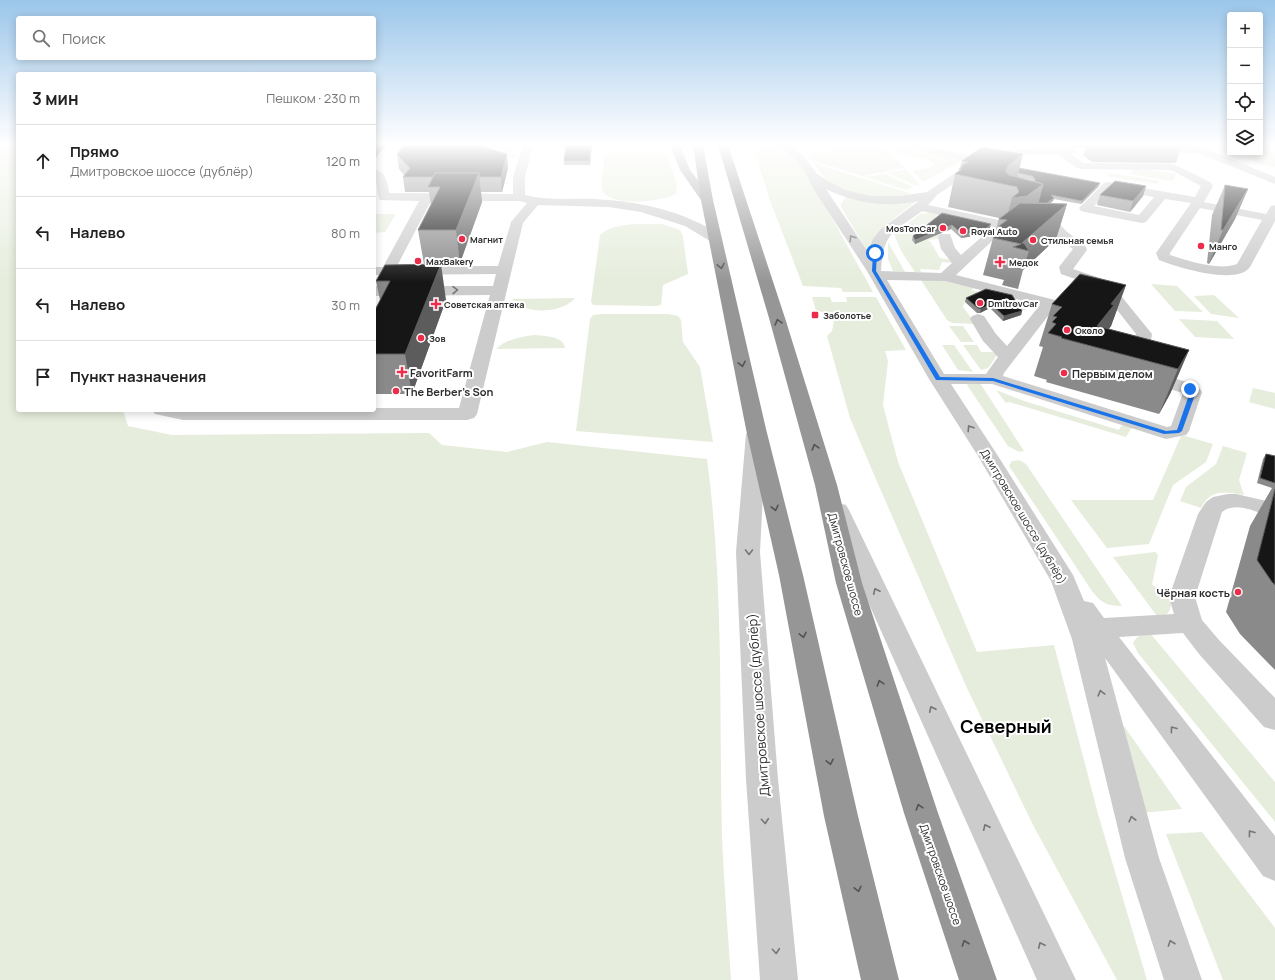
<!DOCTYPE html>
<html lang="ru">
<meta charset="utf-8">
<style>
body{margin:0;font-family:Manrope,sans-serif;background:#f2f2f2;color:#222}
.controls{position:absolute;right:12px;top:12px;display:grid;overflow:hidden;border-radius:4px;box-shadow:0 2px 10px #0003}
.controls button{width:36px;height:36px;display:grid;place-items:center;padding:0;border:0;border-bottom:1px solid #e0e0e0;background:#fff;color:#222;font:20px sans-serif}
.stop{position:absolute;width:12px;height:12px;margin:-9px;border:3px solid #1a73e8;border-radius:50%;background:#fff}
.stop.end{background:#1a73e8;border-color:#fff;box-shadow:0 1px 4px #0008}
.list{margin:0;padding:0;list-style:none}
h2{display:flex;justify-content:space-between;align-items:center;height:52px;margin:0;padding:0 16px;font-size:17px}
h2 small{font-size:13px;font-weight:400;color:#767676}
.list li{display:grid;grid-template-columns:26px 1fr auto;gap:12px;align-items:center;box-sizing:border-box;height:72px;padding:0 16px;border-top:1px solid #e0e0e0}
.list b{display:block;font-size:15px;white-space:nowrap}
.list p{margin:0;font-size:13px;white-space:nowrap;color:#767676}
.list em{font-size:13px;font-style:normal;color:#767676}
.icon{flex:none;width:22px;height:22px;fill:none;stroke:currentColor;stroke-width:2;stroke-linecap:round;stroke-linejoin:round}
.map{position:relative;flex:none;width:1275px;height:980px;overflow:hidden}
.search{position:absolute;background:#fff;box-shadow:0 2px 10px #0003;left:16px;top:16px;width:360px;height:44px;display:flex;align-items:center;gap:10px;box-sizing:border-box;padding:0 14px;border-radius:4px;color:#767676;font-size:15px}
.panel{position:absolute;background:#fff;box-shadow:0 2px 10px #0003;left:16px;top:72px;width:360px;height:340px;border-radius:4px}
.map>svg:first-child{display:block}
</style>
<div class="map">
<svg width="1275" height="980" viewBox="0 0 1275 980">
<rect width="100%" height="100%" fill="#fff"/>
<g fill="#e6eddc">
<path d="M 0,145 L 18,145 L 18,410 L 123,410 L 128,426 L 172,435 L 429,433 L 442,445 L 507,452 L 547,442 L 707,459 C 724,585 719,711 722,838 C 724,885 728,933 731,980 L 0,980 Z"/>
<path d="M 491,145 L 514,145 L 510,155 L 518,155 L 518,157 L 508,158 L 482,151 Z"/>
<path d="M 605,145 L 663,145 L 664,148 L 653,150 L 613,150 L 605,148 Z"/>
<path d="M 753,145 L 779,145 L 795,157 L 803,166 L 873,292 L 843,292 L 841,288 L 803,286 L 769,198 Z"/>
<path d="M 828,145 L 872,145 L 892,153 L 896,158 L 872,159 L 897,159 L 905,168 L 862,176 L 811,160 L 808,157 L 818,150 L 829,151 Z"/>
<path d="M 889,145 L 904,145 L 912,149 L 963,160 L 925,181 L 921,180 L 913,171 L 933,167 L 935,165 L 927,159 L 898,154 Z"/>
<path d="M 1260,150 L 1275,153 L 1275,167 L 1268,166 L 1232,153 L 1260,153 Z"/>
<path d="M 613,152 L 657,152 L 666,154 L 677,184 L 676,194 C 663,202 607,208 602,189 C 601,182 604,166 604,157 L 605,154 Z"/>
<path d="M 813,163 L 912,194 C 888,201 854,198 833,184 C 825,179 819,170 813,163 Z"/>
<path d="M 1134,168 L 1176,174 L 1173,181 L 1130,174 Z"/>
<path d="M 906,169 L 920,185 L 916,186 L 888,173 Z"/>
<path d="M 1110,173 L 1159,181 L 1157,184 L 1107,176 Z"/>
<path d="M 885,174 L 914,187 L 906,190 L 865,177 Z"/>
<path d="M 846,196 L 895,203 L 916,202 C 893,219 879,226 869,254 L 841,207 L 841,204 Z"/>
<path d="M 930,213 L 938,214 L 935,217 L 987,228 L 979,236 L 975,234 L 970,227 L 931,231 L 939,235 L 941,239 L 927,240 L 930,241 L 940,258 L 954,260 L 953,263 L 942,262 L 939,270 L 920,269 L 921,272 L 915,272 L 901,251 L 894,234 L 920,214 Z"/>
<path d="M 374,214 L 396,214 L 385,232 L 374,233 Z"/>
<path d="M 649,224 L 662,224 L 680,230 L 683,236 L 688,274 L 663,285 L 661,305 L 656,306 L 593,305 L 591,302 L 600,235 C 612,224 632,224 649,224 Z"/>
<path d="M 888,242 L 905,272 L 893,271 L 888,259 Z"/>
<path d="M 921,280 L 940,280 L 974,288 L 971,290 L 1030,305 L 1029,308 L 1019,312 L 965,301 L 963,307 L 976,324 L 952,323 L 947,320 Z"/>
<path d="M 1151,284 L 1177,286 L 1203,312 L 1175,311 Z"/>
<path d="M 1214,295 L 1239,318 L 1211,314 L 1194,296 Z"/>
<path d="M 812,297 L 830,297 L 832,302 L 847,302 L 846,297 L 876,297 L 906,350 L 885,351 L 888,361 L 883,405 L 898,462 L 977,652 L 1054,645 L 1098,814 L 1147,980 L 1117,980 L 1032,823 L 966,686 L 872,470 L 850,418 L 827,336 L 832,331 L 834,321 L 827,313 L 816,311 Z"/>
<path d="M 575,298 C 562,314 524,315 512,299 Z"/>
<path d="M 602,314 L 668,314 L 678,316 L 681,320 L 683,342 L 700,367 L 713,442 L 576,431 L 590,319 L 593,315 Z"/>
<path d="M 1179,319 L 1217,321 L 1234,339 L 1195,337 Z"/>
<path d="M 949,326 L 963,326 L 974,342 L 961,342 Z"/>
<path d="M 534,335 C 544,336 564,336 565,348 L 496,349 C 507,339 520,337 534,335 Z"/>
<path d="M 942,345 L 954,345 L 973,372 L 958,370 Z"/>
<path d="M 963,345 L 977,345 L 981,352 L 993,352 L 996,354 L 997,355 L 988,368 L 981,370 Z"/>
<path d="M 969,383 L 980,383 L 1024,451 L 1019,452 L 1008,446 L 967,385 Z"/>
<path d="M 1253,388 L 1275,393 L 1275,409 L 1249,402 Z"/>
<path d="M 996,390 L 1024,401 L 1119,430 L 1121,426 L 1124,425 L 1132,427 L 1126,437 L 1009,402 L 1006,403 Z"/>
<path d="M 1181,436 L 1185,436 L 1213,444 L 1206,462 L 1173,485 L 1149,544 L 1107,548 L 1071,500 L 1153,500 Z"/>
<path d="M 1223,446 L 1247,453 L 1239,480 L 1244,495 C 1225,492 1211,488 1201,508 L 1180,501 L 1186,487 L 1216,464 Z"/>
<path d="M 1019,460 L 1026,464 L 1122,606 C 1107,606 1101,603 1092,591 L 1009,466 L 1012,461 Z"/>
<path d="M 1155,552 L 1158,555 L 1152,585 L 1171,595 C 1172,607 1171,617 1157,616 L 1113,557 Z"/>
<path d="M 1149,632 L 1275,782 L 1275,822 L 1138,653 L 1133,643 C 1137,636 1141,634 1149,632 Z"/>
<path d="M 1124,726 L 1182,809 L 1141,813 L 1121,732 Z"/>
<path d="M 1202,832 L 1275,928 L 1275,980 L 1223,980 L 1166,834 Z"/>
</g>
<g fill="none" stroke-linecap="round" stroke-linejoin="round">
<g fill="#ccc" fill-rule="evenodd">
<path d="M 475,145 L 492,145 L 491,147 L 467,153 L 462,150 L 463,148 Z"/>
<path d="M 523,145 L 533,145 L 525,177 L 525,195 C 548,201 572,198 595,199 C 630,201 667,207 699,223 C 707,227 717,231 722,238 L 720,241 L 710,241 L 685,226 L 641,212 L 609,207 L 538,205 L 523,223 L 477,414 L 474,418 L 467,420 L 183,420 L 155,414 L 152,410 L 374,410 L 374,408 L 459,408 L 490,295 L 374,296 L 374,286 L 493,286 L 496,274 L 374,275 L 374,267 L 383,267 L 419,201 L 380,200 C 376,193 379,184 374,178 L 374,169 C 386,172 388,183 389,193 L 513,194 L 513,177 ZM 431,201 L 520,201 L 527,203 L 511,222 L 498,266 L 397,266 Z"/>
<path d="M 777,145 L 789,145 L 803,155 L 817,174 L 832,183 L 845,190 L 870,196 L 900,196 L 927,192 L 971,162 L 929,153 L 910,147 L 909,145 L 925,145 L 979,158 L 988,154 L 1012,149 L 1073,148 L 1078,151 L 1077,153 L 1071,154 L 1083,163 L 1173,164 L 1210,182 L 1213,186 L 1204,202 L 1266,214 L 1271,206 L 1275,205 L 1275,221 L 1250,267 C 1237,286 1177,267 1159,260 L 1156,253 L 1191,203 L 1165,199 L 1146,222 L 1142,223 L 1085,212 L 1081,211 L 1079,208 L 1104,183 L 1108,182 L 1195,197 L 1201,186 L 1171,170 L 1081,169 L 1077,168 L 1057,154 L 1012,155 L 995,159 L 984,163 L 937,195 L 928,205 L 1003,221 L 1008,222 L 1009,225 L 956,275 L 1055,300 L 1058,303 L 1004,373 L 1003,376 L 1167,427 L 1171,426 L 1183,393 L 1132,378 C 1128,376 1123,374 1121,370 C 1119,362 1134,345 1136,334 L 1099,287 L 1061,274 L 1059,267 L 1073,249 L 1055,236 L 1042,218 L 1033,215 L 1031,212 L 1033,209 L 1037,208 L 1050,212 L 1065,230 L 1086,247 L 1087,250 L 1073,269 L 1109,281 L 1152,334 C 1151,347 1141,355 1139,368 L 1197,385 L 1202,392 L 1189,431 L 1186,435 L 1166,439 L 992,384 L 951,384 L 998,456 L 1073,575 L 1084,601 L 1093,603 L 1104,618 L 1174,614 L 1169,597 L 1198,514 L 1206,502 L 1213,497 L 1228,494 L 1236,494 L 1275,503 L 1275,518 C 1259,514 1237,500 1222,512 L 1195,597 L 1202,620 L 1219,640 L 1275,698 L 1275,730 L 1264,727 L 1199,654 L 1183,633 L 1119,637 L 1275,836 L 1275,881 L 1263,876 L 1105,658 L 1159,858 L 1202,980 L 1164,980 L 1125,858 L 1072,639 L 1051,581 L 978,456 L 929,379 L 867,271 L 816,193 L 803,169 L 795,159 ZM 826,189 C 854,203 887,208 919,201 L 881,229 L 873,239 L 868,252 ZM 1111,189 L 1154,197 L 1139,215 L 1094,206 ZM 1200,208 L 1262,220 L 1237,264 C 1220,271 1188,261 1170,255 L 1170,253 ZM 922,211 L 993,227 L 961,255 L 955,248 L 950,234 L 940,234 L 938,237 L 941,249 L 952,263 L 941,273 L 881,271 C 883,232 894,232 922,211 ZM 887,280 L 945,281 L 1040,305 L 1007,346 L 996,334 L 984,316 L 978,314 L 972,316 L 970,319 L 983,341 L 998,357 L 986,374 L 944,374 Z"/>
<path d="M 1182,145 L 1196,145 L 1275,177 L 1275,184 L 1198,153 L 1151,153 L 1146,150 L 1151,147 L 1183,147 Z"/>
<path d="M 756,428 L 763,430 L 766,434 L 760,552 L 778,779 L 798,980 L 760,980 L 746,779 L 736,552 L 746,434 L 749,430 Z"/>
<path d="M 838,503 L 846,505 L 849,510 L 1076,980 L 1037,980 L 827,510 L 830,505 Z"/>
</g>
<path fill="#a7a7a7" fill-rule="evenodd" d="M 670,145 L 680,145 L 690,170 L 713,200 L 711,203 L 703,203 L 680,170 Z"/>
<g fill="#969696" fill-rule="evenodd">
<path d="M 693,145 L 703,145 L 713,200 L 766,429 L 803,575 L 858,816 L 899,980 L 861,980 L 824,816 L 779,575 L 746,429 L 701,200 Z"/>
<path d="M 718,145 L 728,145 L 785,318 L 837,485 L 862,583 L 938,813 L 997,980 L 959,980 L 904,813 L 836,583 L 815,485 L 769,318 Z"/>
</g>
</g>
<g fill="#8a8a8a" fill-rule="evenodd">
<path d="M 566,145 L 592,145 L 590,165 L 564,165 L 564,161 Z"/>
<path d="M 1068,145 L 1182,145 L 1176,163 L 1092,162 L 1083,155 L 1086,147 L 1071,147 Z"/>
<path d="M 397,155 L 508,168 L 502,192 L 481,192 L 482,202 L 460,263 L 424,264 L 418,230 L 431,206 L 429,192 L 405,192 L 403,177 L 404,175 L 399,169 Z"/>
<path d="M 962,161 L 1019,168 L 1099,186 L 1081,204 L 1054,199 L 1053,201 L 1050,203 L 1067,204 L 1056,239 L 1023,270 L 1018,289 L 1002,285 L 1004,280 L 983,275 L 993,238 L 994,237 L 999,218 L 948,207 L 955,174 L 959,171 ZM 1017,177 L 1031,180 L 1033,181 Z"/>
<path d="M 1225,185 L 1248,189 L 1235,219 L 1209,264 L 1207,263 L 1212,215 Z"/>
<path d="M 1146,186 L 1143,196 L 1130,212 L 1097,205 L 1100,195 Z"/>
<path d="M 942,213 L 990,228 L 981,235 L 961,238 L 951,229 L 915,244 L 912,240 L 913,236 Z"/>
<path d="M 385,265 L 446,300 L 412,394 L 374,394 L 374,312 L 380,300 L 376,281 Z"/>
<path d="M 1126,285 L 1111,326 L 1109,329 L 1189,350 L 1170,394 L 1159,414 L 1046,382 L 1047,380 L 1034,376 L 1043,347 L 1039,346 L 1052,304 Z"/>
<path d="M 966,298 L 1022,311 L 1021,315 L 1003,321 L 990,308 L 980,313 L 977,313 L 965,302 Z"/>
<path d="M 1266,454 L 1275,456 L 1275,670 L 1240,634 L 1226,612 L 1250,526 L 1272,488 L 1257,483 L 1263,459 Z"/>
</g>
<g fill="#5c5c5c">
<path d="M 374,145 L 386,145 L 374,160 Z"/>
<path d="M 591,145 L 592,145 L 590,165 L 589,161 Z"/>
<path d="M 507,154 L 508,168 L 502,192 L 501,177 Z"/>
<path d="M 1023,154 L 1015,186 L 1006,172 L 1008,166 Z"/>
<path d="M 479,173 L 482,202 L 460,263 L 456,230 Z"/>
<path d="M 1100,183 L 1099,186 L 1081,204 L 1082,201 Z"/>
<path d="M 1043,184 L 1034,217 L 1006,220 L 1012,198 Z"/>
<path d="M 1146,186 L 1143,196 L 1130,212 L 1133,201 Z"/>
<path d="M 1248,189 L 1235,219 L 1209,264 L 1223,230 Z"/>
<path d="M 1054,198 L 1053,201 L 1044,209 L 1045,205 Z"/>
<path d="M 1067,204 L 1056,239 L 1023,270 L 1029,251 L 1022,243 Z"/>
<path d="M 991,224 L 990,228 L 981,235 L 961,238 L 962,234 Z"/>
<path d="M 952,225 L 951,229 L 915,244 L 915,240 Z"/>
<path d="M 441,264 L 446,300 L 412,394 L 405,354 Z"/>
<path d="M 1126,285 L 1111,326 L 1102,338 L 1097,326 L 1111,304 Z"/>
<path d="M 991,304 L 990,308 L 980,313 L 981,309 Z"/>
<path d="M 1022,311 L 1021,315 L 1003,321 L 1004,316 Z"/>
<path d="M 1189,350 L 1170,394 L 1159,414 L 1178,369 Z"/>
</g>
<g fill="#161616" stroke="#5c5c5c">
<path d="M 403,145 L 477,145 L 507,154 L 501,177 L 479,177 L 479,173 L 435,173 L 434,177 L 403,177 L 410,168 L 397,155 Z"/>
<path d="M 566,145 L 591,145 L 589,161 L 564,161 Z"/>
<path d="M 982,147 L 1023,154 L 1008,166 L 1006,172 L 1009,175 L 1043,184 L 1027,196 L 1012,198 L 1019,192 L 1017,187 L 955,174 L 962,169 L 959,169 L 963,166 L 961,166 L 968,162 L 962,161 Z"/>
<path d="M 1019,168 L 1100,183 L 1082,201 L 1051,195 L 1054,198 L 1047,203 L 1038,203 L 1043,184 L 1034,181 L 1035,181 L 1035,179 L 1032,176 L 1018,173 Z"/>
<path d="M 435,173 L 479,173 L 456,230 L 418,230 L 440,187 L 428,187 Z"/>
<path d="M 1115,181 L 1146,186 L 1133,201 L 1100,195 Z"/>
<path d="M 1225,185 L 1248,189 L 1223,230 L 1221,230 Z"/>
<path d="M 1020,203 L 1067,204 L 1022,243 L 1024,243 L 1029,251 L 1013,247 L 1021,244 L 993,238 L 1001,232 L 997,231 L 1002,227 L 999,226 L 1007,220 L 999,219 Z"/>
<path d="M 942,213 L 991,224 L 982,232 L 962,234 L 952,225 L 915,240 L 913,236 Z"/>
<path d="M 441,264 L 405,354 L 374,354 L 374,312 L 390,281 L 376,281 L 385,265 Z"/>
<path d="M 1080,274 L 1126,285 L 1111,304 L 1114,305 L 1097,326 L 1189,350 L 1178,369 L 1061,338 L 1062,337 L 1048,333 L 1056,324 L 1052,322 L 1057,317 L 1053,316 L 1062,307 L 1052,304 Z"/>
<path d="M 986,289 L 1012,295 L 1022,311 L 1004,316 L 991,304 L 981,309 L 978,308 L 966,298 Z"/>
<path d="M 1266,454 L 1275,456 L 1275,483 L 1260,478 Z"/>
<path d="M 1275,489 L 1275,585 L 1272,582 L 1257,560 Z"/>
</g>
<defs><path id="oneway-chevron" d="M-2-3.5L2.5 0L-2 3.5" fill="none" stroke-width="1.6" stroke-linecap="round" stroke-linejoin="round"/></defs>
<g stroke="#767676">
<use href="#oneway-chevron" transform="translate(852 238) rotate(-123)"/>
<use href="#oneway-chevron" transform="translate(455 290) rotate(-1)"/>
<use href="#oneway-chevron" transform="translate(970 428) rotate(-123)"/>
<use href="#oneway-chevron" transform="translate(749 552) rotate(90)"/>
<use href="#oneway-chevron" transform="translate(876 591) rotate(-115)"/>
<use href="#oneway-chevron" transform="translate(1101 693) rotate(-105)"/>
<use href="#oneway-chevron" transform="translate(932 709) rotate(-115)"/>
<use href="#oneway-chevron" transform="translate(1173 729) rotate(-127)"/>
<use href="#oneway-chevron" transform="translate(1132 819) rotate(-104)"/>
<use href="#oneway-chevron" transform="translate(765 821) rotate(85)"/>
<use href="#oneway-chevron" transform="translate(986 827) rotate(-115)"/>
<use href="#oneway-chevron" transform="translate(1251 833) rotate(-127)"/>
<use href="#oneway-chevron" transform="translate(1171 943) rotate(-109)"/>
<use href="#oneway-chevron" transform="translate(1041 945) rotate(-115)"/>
<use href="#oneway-chevron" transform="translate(776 951) rotate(85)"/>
</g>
<g stroke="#535353">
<use href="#oneway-chevron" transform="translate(721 266) rotate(78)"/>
<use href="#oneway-chevron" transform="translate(778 322) rotate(-106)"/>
<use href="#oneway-chevron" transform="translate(742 364) rotate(78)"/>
<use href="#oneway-chevron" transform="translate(815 447) rotate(-106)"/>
<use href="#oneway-chevron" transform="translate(775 508) rotate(77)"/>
<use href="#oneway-chevron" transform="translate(803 635) rotate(78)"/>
<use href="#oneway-chevron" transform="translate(880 683) rotate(-107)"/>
<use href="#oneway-chevron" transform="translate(830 762) rotate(78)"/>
<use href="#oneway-chevron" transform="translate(919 807) rotate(-107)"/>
<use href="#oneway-chevron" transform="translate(858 889) rotate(77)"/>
<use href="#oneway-chevron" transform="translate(965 943) rotate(-109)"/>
</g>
<linearGradient id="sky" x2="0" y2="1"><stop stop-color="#9bc6ea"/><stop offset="0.51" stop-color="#fff"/><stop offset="1" stop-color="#fff" stop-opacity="0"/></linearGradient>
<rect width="1275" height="282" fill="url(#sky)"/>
<path fill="#1a73e8" d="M 875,252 L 877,253 L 876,271 L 940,377 L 993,378 L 1166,431 L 1177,430 L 1190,392 L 1187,389 L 1190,387 L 1196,392 L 1182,431 L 1179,433 L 1164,434 L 993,381 L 936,380 L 872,271 L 873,253 Z"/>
<g fill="#eb2c4b" stroke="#fff" stroke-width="1.5">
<circle cx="943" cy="228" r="4"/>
<circle cx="963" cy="231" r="4"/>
<circle cx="462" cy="239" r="4"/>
<circle cx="1033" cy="240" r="4"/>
<circle cx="1201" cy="246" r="4"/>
<circle cx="418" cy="261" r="4"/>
<path d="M998 256h4v4h4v4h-4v4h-4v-4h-4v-4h4z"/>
<circle cx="980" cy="303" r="4"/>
<path d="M434 298h4v4h4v4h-4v4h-4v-4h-4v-4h4z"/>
<rect x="811" y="311" width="8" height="8" rx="2"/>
<circle cx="1067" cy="330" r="4"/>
<circle cx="421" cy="338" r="4"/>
<path d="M400 366h4v4h4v4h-4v4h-4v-4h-4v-4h4z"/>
<circle cx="1064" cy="373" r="4"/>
<circle cx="396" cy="391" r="4"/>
<circle cx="1238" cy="592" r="4"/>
</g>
<g text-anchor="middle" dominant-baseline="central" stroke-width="4" stroke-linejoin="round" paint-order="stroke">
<g font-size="9" font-weight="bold" fill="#2f2f2f" stroke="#fff" text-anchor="start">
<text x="935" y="228" text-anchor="end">MosTonCar</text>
<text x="971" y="231">Royal Auto</text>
<text x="470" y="239">Магнит</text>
<text x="1041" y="240">Стильная семья</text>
<text x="1209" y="246">Манго</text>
<text x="426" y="261">MaxBakery</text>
<text x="1009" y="262">Медок</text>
<text x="988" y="303">DmitrovCar</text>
<text x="444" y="304">Советская аптека</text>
<text x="823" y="315">Заболотье</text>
<text x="1075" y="330">Около</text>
<text x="429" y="338">Зов</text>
</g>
<g font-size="11" font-weight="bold" fill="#2f2f2f" stroke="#fff" text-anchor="start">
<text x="410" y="372">FavoritFarm</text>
<text x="1072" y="373">Первым делом</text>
<text x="404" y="391">The Berber's Son</text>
<text x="1230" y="592" text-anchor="end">Чёрная кость</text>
</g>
<g font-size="11" fill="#2f2f2f" stroke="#fff">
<text transform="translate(1024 516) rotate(59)">Дмитровское шоссе (дублёр)</text>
<text transform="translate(846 564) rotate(75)">Дмитровское шоссе</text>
<text transform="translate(941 874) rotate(71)">Дмитровское шоссе</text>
</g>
<g font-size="13" fill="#2f2f2f" stroke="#fff">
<text transform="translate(758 705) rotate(-94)">Дмитровское шоссе (дублёр)</text>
</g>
<g font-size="18" font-weight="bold" fill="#000" stroke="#fff">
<text x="1006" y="726">Северный</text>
</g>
</g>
</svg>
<div class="controls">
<button>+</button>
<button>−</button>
<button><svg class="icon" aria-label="locate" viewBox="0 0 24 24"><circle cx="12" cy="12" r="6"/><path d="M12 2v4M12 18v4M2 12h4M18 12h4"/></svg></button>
<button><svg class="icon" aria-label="layers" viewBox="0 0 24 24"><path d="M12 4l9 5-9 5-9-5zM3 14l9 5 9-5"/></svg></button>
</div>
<div class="stop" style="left:875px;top:253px"></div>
<div class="stop end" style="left:1190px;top:389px"></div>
<div class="search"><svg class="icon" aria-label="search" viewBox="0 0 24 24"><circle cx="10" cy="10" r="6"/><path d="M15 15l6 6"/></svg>Поиск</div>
<section class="panel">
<h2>3 мин<small>Пешком · 230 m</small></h2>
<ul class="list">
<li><svg class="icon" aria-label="ahead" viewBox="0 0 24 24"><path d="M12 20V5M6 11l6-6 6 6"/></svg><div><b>Прямо</b><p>Дмитровское шоссе (дублёр)</p></div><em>120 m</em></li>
<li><svg class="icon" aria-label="left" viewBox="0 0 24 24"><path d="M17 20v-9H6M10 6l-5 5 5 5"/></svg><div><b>Налево</b></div><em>80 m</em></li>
<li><svg class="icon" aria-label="left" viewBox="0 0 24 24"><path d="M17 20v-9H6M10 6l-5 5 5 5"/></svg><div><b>Налево</b></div><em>30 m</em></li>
<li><svg class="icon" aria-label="arrive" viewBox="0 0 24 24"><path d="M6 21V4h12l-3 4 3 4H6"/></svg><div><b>Пункт назначения</b></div></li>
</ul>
</section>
</div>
